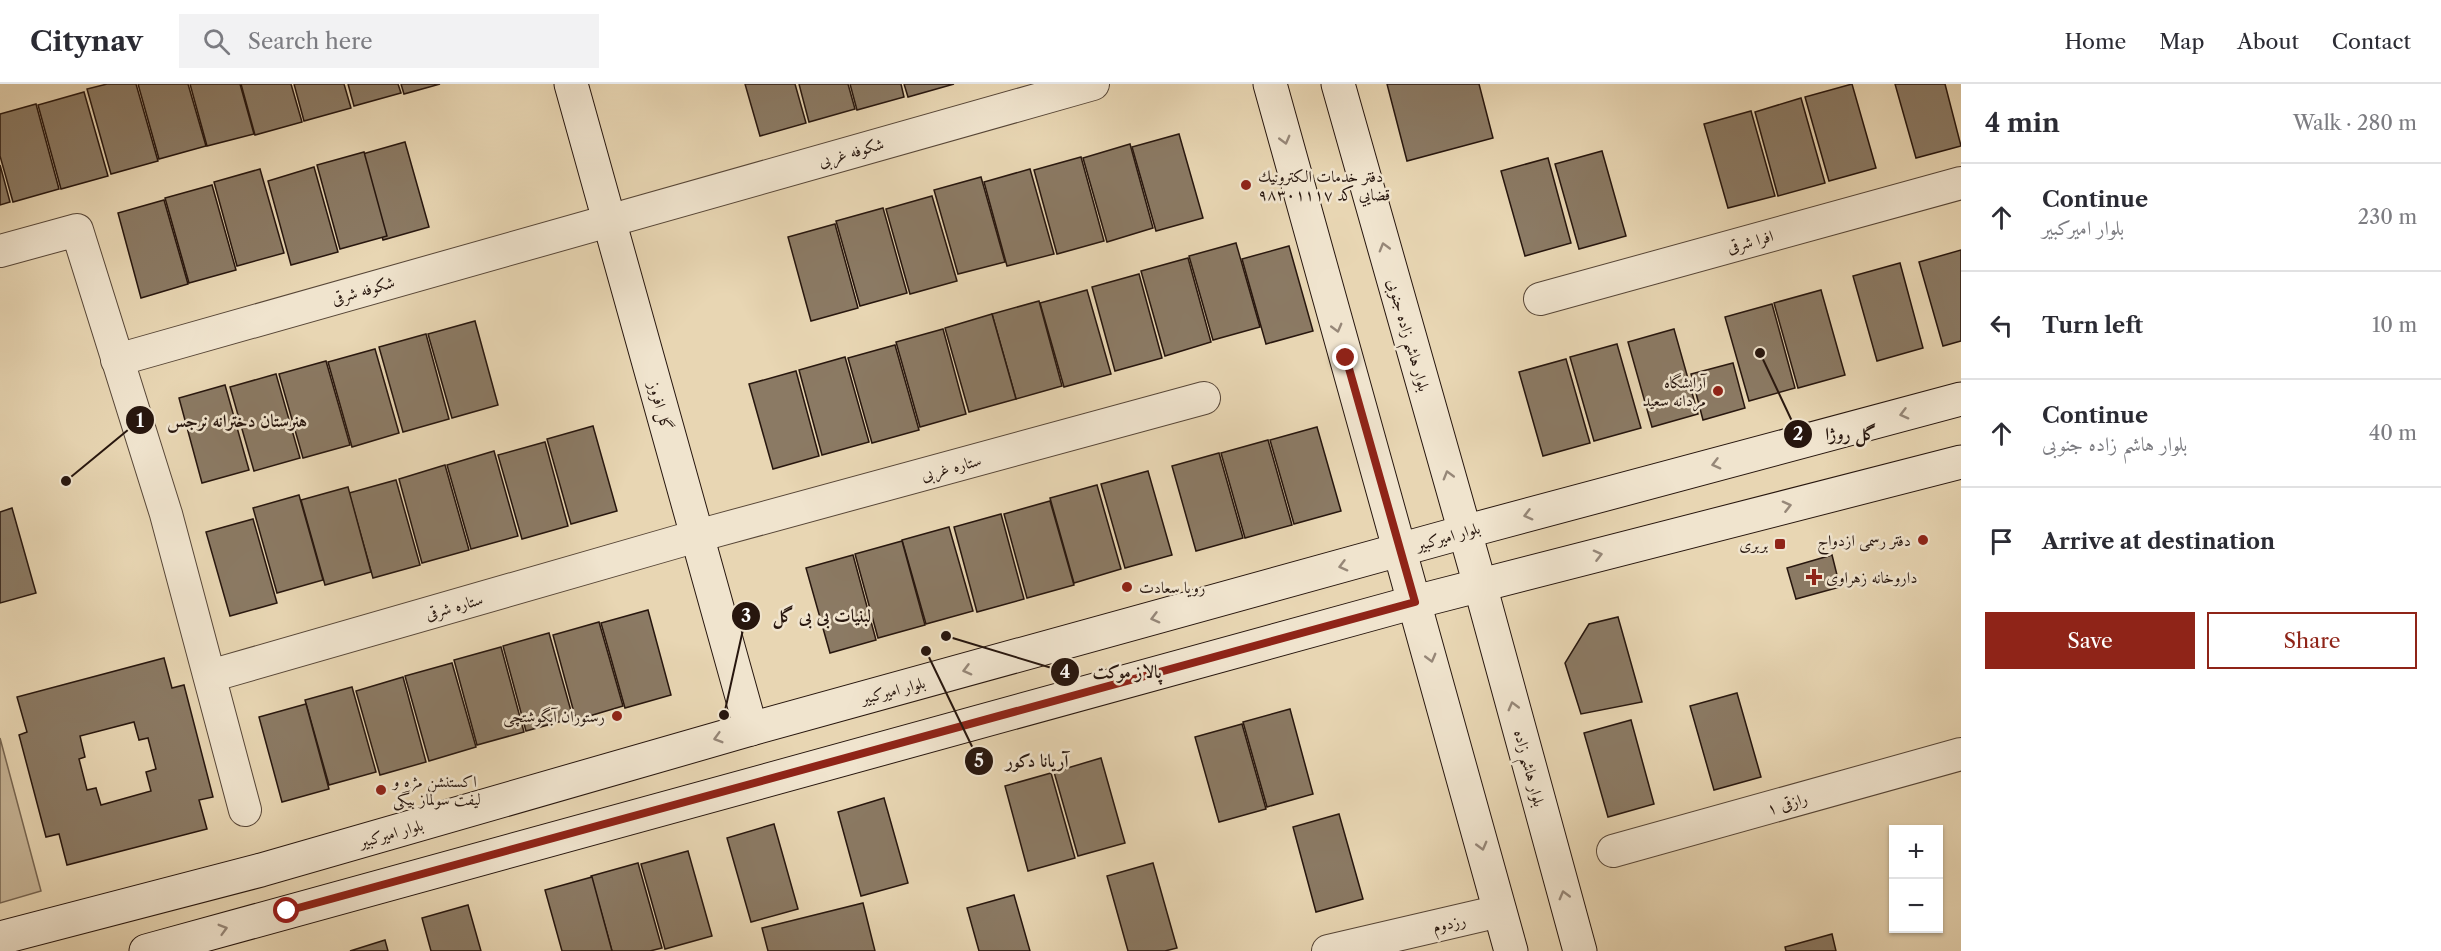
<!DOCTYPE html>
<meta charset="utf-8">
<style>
body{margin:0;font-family:"Libre Caslon Text",Amiri,serif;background:#f2f2f3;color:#2b2b33}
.controls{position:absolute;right:18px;bottom:18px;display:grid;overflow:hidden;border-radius:0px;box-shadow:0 2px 4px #0004}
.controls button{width:54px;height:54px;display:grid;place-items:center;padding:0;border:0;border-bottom:2px solid #e1e1e2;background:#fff;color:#2b2b33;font:30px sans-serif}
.stop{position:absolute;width:18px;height:18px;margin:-14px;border:4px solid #8f2418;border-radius:50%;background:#fff}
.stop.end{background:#8f2418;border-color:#fff;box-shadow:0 2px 6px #0008}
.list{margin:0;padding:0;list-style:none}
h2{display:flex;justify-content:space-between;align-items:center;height:78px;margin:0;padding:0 24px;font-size:26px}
h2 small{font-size:20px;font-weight:400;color:#7c7c81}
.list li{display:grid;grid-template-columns:39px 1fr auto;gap:18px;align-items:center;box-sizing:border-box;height:108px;padding:0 24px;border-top:2px solid #e1e1e2}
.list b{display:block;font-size:22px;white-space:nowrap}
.list p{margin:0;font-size:20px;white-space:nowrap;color:#7c7c81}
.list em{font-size:20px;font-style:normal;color:#7c7c81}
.actions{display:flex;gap:12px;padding:18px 24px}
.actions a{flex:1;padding:14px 0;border:2px solid #8f2418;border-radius:0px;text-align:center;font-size:21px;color:#8f2418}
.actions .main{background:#8f2418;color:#fff}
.icon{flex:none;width:33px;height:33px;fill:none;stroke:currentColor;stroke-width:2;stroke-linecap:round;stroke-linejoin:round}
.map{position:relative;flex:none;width:1961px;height:867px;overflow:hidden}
header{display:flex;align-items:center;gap:36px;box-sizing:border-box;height:84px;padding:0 30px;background:#fff;border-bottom:2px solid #e1e1e2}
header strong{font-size:28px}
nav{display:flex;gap:33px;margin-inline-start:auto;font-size:21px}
.search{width:420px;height:54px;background:#f2f2f3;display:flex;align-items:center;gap:15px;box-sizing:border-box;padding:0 21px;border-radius:0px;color:#7c7c81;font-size:22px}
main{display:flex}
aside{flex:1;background:#fff}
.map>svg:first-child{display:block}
</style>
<header>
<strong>Citynav</strong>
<div class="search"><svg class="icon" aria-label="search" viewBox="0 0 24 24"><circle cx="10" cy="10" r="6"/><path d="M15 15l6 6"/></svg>Search here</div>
<nav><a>Home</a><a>Map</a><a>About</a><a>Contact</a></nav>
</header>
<main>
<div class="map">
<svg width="1961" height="867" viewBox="0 0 1961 867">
<rect width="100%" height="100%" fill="#e8d6b3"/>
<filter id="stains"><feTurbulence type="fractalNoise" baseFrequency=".00333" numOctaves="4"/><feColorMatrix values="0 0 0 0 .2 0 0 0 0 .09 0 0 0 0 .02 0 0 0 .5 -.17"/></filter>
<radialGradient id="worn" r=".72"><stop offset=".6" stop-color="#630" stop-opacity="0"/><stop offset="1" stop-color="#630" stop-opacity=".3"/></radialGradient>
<path fill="#c7b597" stroke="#776652" stroke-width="1.5" d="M 0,654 L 41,807 L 0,819 Z"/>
<g fill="#8b7a64" stroke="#27160e" stroke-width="1.5" fill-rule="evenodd">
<path d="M 107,0 L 136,0 L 158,77 L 111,90 L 87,5 Z"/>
<path d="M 138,0 L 188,0 L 206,62 L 159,75 Z"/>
<path d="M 190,0 L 240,0 L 254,50 L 207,62 Z"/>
<path d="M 241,0 L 291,0 L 302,38 L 255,51 Z"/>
<path d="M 294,0 L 344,0 L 351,24 L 304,37 Z"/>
<path d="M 348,0 L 398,0 L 401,9 L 354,22 Z"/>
<path d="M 401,0 L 440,0 L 404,10 Z"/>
<path d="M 745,0 L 795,0 L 806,39 L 760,52 Z"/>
<path d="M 799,0 L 848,0 L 855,25 L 809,38 Z"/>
<path d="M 850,0 L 901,0 L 904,13 L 857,26 Z"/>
<path d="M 904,0 L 954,0 L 908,13 Z"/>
<path d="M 1387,0 L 1479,0 L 1493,54 L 1407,77 Z"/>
<path d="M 1852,0 L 1876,84 L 1829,97 L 1805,13 Z"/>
<path d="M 1895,0 L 1945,0 L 1961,62 L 1916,74 Z"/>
<path d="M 84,8 L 108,92 L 61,105 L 38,21 Z"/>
<path d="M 1801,14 L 1825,99 L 1778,112 L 1755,28 Z"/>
<path d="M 36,20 L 59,105 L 13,118 L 0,72 L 0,30 Z"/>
<path d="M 1751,27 L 1775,112 L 1728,124 L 1704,40 Z"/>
<path d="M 1179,50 L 1203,134 L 1156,147 L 1132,63 Z"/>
<path d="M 405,58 L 429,143 L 383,156 L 359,71 Z"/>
<path d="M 1130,60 L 1153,144 L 1107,158 L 1083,74 Z"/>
<path d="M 1602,67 L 1626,152 L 1579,165 L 1555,80 Z"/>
<path d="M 364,68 L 387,152 L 340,165 L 317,81 Z"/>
<path d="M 1081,73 L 1104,157 L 1057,170 L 1034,86 Z"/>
<path d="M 1548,74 L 1571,159 L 1525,172 L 1501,87 Z"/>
<path d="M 0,81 L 10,118 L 0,121 Z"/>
<path d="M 314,83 L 338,168 L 291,181 L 268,97 Z"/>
<path d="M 260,85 L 284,169 L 237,182 L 214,98 Z"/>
<path d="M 1030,85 L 1054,170 L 1007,182 L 984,98 Z"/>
<path d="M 981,93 L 1005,178 L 958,190 L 934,106 Z"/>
<path d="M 212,101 L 236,186 L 189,199 L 165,114 Z"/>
<path d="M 932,112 L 957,197 L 910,210 L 886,125 Z"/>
<path d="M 164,116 L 188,200 L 141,214 L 118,129 Z"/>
<path d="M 883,124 L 907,209 L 860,222 L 836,137 Z"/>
<path d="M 835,140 L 858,224 L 811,237 L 788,153 Z"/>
<path d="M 1236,159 L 1260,243 L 1213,256 L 1189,172 Z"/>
<path d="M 1289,162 L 1313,247 L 1266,260 L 1242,175 Z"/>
<path d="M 1961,166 L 1961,257 L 1943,262 L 1919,178 Z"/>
<path d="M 1188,174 L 1211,258 L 1165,272 L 1141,187 Z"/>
<path d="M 1900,179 L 1923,264 L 1877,277 L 1853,192 Z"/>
<path d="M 1139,190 L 1162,274 L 1115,287 L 1092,203 Z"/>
<path d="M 1087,206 L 1111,290 L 1064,303 L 1040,219 Z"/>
<path d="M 1821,206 L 1845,291 L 1798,304 L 1774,219 Z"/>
<path d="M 1039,217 L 1062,302 L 1016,315 L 992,230 Z"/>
<path d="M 1772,220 L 1795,304 L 1749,317 L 1725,233 Z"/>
<path d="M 992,230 L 1016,315 L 969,328 L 945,244 Z"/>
<path d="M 475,237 L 498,321 L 452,334 L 428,250 Z"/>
<path d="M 943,245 L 966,330 L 920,343 L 896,258 Z"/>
<path d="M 1674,245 L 1698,330 L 1652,343 L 1628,258 Z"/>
<path d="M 426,250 L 449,335 L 403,348 L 379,263 Z"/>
<path d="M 1617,260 L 1641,344 L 1594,357 L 1570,273 Z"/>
<path d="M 895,261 L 919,346 L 872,359 L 848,274 Z"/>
<path d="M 375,265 L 399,349 L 352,363 L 328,278 Z"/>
<path d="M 845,273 L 869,358 L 822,371 L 799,286 Z"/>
<path d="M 1566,275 L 1590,359 L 1543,372 L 1519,288 Z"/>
<path d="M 326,277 L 350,361 L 303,374 L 279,290 Z"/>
<path d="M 1733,279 L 1745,324 L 1703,336 L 1691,290 Z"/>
<path d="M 796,287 L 819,372 L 773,385 L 749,300 Z"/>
<path d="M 276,290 L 300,374 L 254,387 L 230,303 Z"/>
<path d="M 225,301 L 249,386 L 202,399 L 179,314 Z"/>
<path d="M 593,342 L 617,427 L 571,440 L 547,355 Z"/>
<path d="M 1317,343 L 1341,427 L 1294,440 L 1270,356 Z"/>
<path d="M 1268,356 L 1292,441 L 1245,454 L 1221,369 Z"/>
<path d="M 545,358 L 568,442 L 522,455 L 498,371 Z"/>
<path d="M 494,367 L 518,452 L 471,465 L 447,381 Z"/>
<path d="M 1219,369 L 1243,454 L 1196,467 L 1172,382 Z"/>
<path d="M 445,381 L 469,466 L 422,479 L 399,395 Z"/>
<path d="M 1148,387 L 1172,471 L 1125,484 L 1101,400 Z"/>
<path d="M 396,396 L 420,481 L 373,494 L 349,409 Z"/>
<path d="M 1097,401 L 1121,485 L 1074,499 L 1050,414 Z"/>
<path d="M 348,403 L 371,488 L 325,501 L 301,416 Z"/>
<path d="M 299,411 L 323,496 L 277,509 L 253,424 Z"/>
<path d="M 1050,417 L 1074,501 L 1027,514 L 1004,430 Z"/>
<path d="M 12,424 L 36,509 L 0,519 L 0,428 Z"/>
<path d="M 1001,430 L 1024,515 L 977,528 L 954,443 Z"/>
<path d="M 253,435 L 277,519 L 230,532 L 206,448 Z"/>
<path d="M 949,443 L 973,527 L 926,540 L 902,456 Z"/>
<path d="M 902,457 L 925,541 L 878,554 L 855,470 Z"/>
<path d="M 853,471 L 876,556 L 830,569 L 806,484 Z"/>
<path d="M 1832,471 L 1840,503 L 1796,515 L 1787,484 Z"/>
<path d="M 648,526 L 671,611 L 625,624 L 601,539 Z"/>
<path d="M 1618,533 L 1642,618 L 1581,630 L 1565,579 L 1589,540 Z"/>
<path d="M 599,538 L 623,622 L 576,636 L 553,551 Z"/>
<path d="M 549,549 L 573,634 L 526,647 L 503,562 Z"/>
<path d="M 501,563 L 524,648 L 477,661 L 454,576 Z"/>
<path d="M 164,574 L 172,604 L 184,601 L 213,713 L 199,716 L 207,745 L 67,781 L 59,750 L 46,753 L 19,651 L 27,648 L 17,613 ZM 134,638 L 139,656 L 148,654 L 156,685 L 146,688 L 151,707 L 101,721 L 96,704 L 87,706 L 79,675 L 85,673 L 80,652 Z"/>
<path d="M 452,579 L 476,663 L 429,677 L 405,592 Z"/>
<path d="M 403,593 L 426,678 L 380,691 L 356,607 Z"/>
<path d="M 352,603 L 376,688 L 329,701 L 305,616 Z"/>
<path d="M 1737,609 L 1761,693 L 1714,706 L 1690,622 Z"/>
<path d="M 306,620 L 329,705 L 282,718 L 259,633 Z"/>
<path d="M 1290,625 L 1313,710 L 1267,723 L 1243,638 Z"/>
<path d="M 1631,636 L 1654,720 L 1608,733 L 1584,649 Z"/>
<path d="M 1242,640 L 1266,725 L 1219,738 L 1195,653 Z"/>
<path d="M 1101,674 L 1125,759 L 1078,772 L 1054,688 Z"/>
<path d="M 1051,689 L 1075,774 L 1028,787 L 1005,702 Z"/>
<path d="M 884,714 L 908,799 L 861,812 L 838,728 Z"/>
<path d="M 1339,730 L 1363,815 L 1316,828 L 1293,743 Z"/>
<path d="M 774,740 L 798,825 L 751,838 L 727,754 Z"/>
<path d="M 688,767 L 712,852 L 665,865 L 641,780 Z"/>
<path d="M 638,779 L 662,864 L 650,867 L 612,867 L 591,792 Z"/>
<path d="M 1153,779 L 1177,864 L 1165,867 L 1128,867 L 1107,792 Z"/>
<path d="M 592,793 L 612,867 L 562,867 L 545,806 Z"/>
<path d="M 1014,811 L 1030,867 L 979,867 L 967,824 Z"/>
<path d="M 863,819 L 875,867 L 768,867 L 762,844 Z"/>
<path d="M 468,821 L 481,867 L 431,867 L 422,834 Z"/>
<path d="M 1832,850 L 1836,867 L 1786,867 L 1785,863 Z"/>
<path d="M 385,856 L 388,867 L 350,867 Z"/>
</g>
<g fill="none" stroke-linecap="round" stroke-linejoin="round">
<g stroke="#574637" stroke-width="34">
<g id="street">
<path d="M 0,167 L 77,146 L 166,430 L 245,726"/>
<path d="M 1540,215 L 1961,99"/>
<path d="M 117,276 L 1093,0"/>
<path d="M 210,592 L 697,452 L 1204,314"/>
<path d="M 1613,767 L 1961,670"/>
<path d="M 1328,867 L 1500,827"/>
</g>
</g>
<g stroke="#27160e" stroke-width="35">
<g id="secondary">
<path d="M 571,0 L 751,645"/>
<path d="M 1270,0 L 1511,867"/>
<path d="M 1338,0 L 1480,501 L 1580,867"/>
<path d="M 0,854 L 261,786 L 751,645 L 1464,448 L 1961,315"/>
<path d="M 146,867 L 1415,518 L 1961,378"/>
</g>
</g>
<use href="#street" stroke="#f0e4ce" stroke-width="32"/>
<use href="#secondary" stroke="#f0e4ce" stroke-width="33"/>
</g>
<defs><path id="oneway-chevron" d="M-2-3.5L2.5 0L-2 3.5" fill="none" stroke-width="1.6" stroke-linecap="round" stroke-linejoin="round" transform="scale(1.5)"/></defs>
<g stroke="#968778">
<use href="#oneway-chevron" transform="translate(1285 56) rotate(75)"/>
<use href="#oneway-chevron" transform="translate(1384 163) rotate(-106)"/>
<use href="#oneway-chevron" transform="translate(1337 244) rotate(75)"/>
<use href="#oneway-chevron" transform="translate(1904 330) rotate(165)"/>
<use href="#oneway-chevron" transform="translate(1716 380) rotate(165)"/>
<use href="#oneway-chevron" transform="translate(1448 391) rotate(-106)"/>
<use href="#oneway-chevron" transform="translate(1787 422) rotate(-14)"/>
<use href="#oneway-chevron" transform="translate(1528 431) rotate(165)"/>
<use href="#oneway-chevron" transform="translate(1598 471) rotate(-14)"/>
<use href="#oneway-chevron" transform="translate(1343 482) rotate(165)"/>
<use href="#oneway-chevron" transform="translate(1155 534) rotate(165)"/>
<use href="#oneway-chevron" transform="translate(1431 574) rotate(75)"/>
<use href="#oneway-chevron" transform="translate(967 586) rotate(165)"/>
<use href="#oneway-chevron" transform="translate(1513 622) rotate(-105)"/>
<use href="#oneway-chevron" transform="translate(718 654) rotate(164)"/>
<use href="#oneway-chevron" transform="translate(1482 762) rotate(75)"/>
<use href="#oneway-chevron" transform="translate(1564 811) rotate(-105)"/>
<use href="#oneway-chevron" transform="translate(223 845) rotate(-16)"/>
</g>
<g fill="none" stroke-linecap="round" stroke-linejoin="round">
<path stroke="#8f2418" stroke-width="8" d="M 287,827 L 1415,518 L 1346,274"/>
</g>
<g fill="#8f2418" stroke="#f0e4ce" stroke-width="2">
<circle cx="1246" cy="101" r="6"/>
<circle cx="1718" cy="307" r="6"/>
<circle cx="1923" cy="456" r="6"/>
<rect x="1774" y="454" width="12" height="12" rx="3"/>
<path d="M1811 484h6v6h6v6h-6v6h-6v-6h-6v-6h6z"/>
<circle cx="1127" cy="503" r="6"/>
<circle cx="617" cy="632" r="6"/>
<circle cx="381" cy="706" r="6"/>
</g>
<g text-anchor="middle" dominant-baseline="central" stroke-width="5" stroke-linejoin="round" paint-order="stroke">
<g font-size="16" fill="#27160e" stroke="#f0e4ce">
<text transform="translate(851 68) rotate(-16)">شکوفه غربی</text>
<text transform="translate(1750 157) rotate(-15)">افرا شرقی</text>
<text transform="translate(363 206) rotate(-16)">شکوفه شرقی</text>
<text transform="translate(1409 251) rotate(74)">بلوار هاشم زاده جنوبی</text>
<text transform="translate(661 322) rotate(74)">گل افروز</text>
<text transform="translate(951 383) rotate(-15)">ستاره غربی</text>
<text transform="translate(1448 452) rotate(-16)">بلوار امیرکبیر</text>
<text transform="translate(454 522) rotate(-16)">ستاره شرقی</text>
<text transform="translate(893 606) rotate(-15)">بلوار امیرکبیر</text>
<text transform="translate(1530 684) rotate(75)">بلوار هاشم زاده</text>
<text transform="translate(1787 719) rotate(-16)">رازقی ۱</text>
<text transform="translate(391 749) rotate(-16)">بلوار امیرکبیر</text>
<text transform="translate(1449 839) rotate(-13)">رزدوم</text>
</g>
<g font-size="16" fill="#27160e" stroke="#f0e4ce" text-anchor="start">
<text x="1258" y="92">دفتر خدمات الكترونيك<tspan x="1258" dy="18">قضايي كد ٩٨٣٠١١١٧</tspan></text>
<text x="1706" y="298" text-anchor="end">آرایشگاه<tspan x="1706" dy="18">مردانه سعید</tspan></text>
<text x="1911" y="456" text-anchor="end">دفتر رسمی ازدواج</text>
<text x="1768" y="460" text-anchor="end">بربری</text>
<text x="1826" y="493">داروخانه زهراوی</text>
<text x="1139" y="503">رویا سعادت</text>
<text x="605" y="632" text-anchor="end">رستوران آبگوشتچی</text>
<text x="393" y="697">اکستنشن مژه و<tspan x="393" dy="18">لیفت سولماز بیگی</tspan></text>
</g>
</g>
<path fill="none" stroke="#27160e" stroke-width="2" d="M66 397L140 336M1760 269L1798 350M724 631L746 532M946 552L1065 588M926 567L979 677"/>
<g fill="#27160e" stroke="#f0e4ce" stroke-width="2">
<circle cx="66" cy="397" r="6"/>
<circle cx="1760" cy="269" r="6"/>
<circle cx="724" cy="631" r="6"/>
<circle cx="946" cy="552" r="6"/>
<circle cx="926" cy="567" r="6"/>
<circle cx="140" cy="336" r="15"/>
<circle cx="1798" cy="350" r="15"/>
<circle cx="746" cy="532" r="15"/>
<circle cx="1065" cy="588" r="15"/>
<circle cx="979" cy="677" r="15"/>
</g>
<g font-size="18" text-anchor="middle" font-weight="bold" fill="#fff">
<text x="140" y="343">1</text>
<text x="1798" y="356">2</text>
<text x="746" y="538">3</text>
<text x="1065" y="594">4</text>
<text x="979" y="683">5</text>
</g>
<g font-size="18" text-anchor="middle" font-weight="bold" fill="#27160e" stroke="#f0e4ce" stroke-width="5" stroke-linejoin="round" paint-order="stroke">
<text x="237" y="343">هنرستان دخترانه نرجس</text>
<text x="1851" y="356">گل روژا</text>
<text x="822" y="538">لبنیات بی بی گل</text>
<text x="1127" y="594">پالاز موکت</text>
<text x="1037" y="683">آریانا دکور</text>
</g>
<rect width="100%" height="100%" filter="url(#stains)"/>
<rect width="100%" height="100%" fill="url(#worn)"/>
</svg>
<div class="controls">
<button>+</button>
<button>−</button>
</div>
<div class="stop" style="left:287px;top:827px"></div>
<div class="stop end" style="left:1346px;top:274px"></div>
</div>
<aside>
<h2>4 min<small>Walk · 280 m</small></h2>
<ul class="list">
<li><svg class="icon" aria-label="ahead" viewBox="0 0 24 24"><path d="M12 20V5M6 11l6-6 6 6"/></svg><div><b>Continue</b><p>بلوار امیرکبیر</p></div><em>230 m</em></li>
<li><svg class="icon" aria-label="left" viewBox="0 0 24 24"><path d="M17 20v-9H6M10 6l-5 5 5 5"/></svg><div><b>Turn left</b></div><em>10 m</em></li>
<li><svg class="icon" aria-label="ahead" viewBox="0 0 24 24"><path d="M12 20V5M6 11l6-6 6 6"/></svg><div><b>Continue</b><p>بلوار هاشم زاده جنوبی</p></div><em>40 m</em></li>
<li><svg class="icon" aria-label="arrive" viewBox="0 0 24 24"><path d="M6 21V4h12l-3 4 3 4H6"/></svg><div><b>Arrive at destination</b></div></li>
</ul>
<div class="actions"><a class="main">Save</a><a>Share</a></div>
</aside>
</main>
